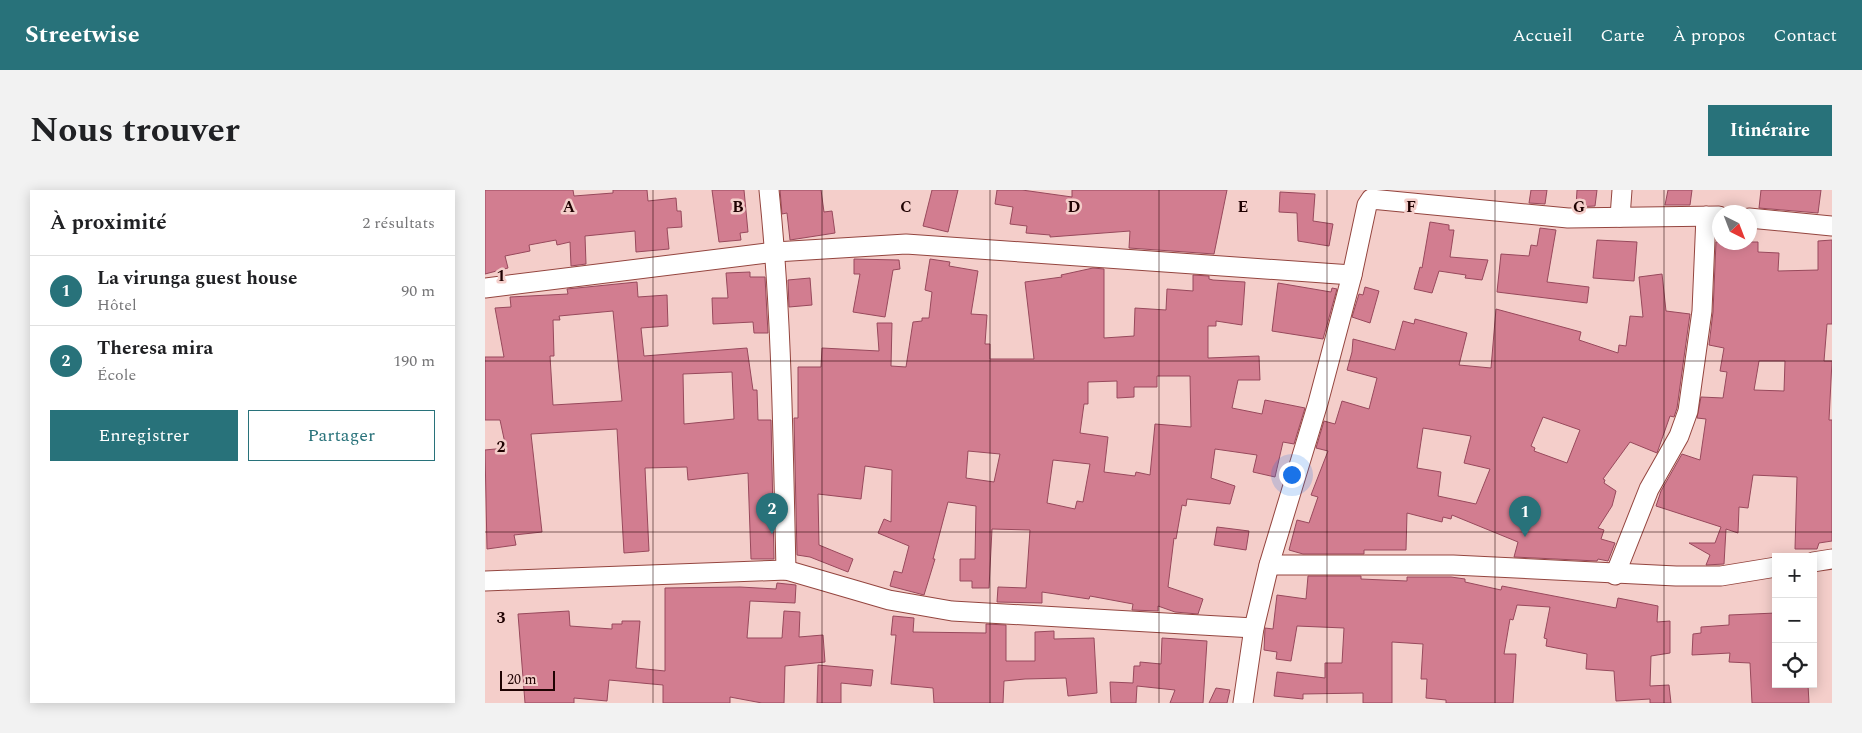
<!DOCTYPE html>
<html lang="fr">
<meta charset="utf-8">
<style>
body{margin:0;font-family:Spectral,serif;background:#f2f2f2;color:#202124}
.controls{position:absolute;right:15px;bottom:15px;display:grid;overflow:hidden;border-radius:0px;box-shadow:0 2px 12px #0003}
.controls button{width:45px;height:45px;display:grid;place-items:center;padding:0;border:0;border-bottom:1px solid #e0e0e0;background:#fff;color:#202124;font:25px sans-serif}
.compass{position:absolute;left:1227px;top:15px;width:45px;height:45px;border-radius:50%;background:#fff;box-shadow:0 2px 12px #0003;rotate:138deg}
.scale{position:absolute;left:15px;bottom:12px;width:55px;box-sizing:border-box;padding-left:5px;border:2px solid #1f0202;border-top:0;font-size:14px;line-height:18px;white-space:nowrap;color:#1f0202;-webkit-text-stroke:4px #f4ceca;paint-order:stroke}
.you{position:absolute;left:806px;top:284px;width:18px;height:18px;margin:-12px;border:4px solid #fff;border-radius:50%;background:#1a73e8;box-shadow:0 0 0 8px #1a73e833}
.badge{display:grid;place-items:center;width:32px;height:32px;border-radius:50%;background:#28727a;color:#fff;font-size:16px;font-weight:700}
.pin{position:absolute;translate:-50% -41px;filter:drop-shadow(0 1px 2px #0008)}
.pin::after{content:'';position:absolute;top:26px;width:18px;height:15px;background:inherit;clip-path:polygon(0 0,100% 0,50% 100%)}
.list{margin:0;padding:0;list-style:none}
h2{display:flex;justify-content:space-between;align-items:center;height:65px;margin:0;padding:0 20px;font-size:21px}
h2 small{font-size:16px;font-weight:400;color:#757577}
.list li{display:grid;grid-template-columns:32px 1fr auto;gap:15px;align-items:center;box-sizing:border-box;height:70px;padding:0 20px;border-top:1px solid #e0e0e0}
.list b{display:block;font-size:19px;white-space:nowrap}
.list p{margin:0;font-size:16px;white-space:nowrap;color:#757577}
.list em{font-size:16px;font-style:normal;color:#757577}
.actions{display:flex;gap:10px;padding:15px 20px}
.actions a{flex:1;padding:11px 0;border:1px solid #28727a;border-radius:0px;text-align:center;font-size:18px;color:#28727a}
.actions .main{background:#28727a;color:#fff}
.icon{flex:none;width:28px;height:28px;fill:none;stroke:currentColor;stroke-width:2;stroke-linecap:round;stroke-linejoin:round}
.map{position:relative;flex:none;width:1347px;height:513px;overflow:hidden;border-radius:0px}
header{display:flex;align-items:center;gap:30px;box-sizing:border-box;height:70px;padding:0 25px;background:#28727a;color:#fff}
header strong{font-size:24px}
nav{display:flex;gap:28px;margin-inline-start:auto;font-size:18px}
.intro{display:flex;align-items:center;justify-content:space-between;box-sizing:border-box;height:120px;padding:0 30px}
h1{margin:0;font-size:35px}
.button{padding:12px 22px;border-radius:0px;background:#28727a;color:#fff;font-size:18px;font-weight:700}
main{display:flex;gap:30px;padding:0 30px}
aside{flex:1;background:#fff;border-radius:0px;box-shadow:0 2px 12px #0003}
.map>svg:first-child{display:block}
</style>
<header>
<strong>Streetwise</strong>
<nav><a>Accueil</a><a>Carte</a><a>À propos</a><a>Contact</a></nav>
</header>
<div class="intro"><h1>Nous trouver</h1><a class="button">Itinéraire</a></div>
<main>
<aside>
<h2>À proximité<small>2 résultats</small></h2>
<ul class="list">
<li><span class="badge">1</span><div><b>La virunga guest house</b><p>Hôtel</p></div><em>90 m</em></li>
<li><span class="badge">2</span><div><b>Theresa mira</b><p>École</p></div><em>190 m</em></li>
</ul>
<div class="actions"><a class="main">Enregistrer</a><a>Partager</a></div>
</aside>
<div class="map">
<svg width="1347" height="513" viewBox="0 0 1347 513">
<rect width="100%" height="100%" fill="#f4ceca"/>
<g fill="#d27d90" stroke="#98495c" fill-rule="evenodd">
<path d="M 0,0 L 88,0 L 89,6 L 128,3 L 128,0 L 162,0 L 163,11 L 191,8 L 192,21 L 196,21 L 197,37 L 182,38 L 184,59 L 151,62 L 150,41 L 100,46 L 101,74 L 86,76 L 85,52 L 72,55 L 71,50 L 44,55 L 45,61 L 20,66 L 23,78 L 0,84 Z"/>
<path d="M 227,0 L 259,0 L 263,42 L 255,43 L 256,50 L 234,52 Z"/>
<path d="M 295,0 L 336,0 L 339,22 L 347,21 L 350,43 L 305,50 L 302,23 L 297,24 Z"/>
<path d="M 447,0 L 473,0 L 463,42 L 438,36 Z"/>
<path d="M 512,0 L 537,0 L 587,7 L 587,0 L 742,0 L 729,64 L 644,58 L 645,41 L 565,47 L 565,45 L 541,43 L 542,36 L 525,34 L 528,17 L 510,14 Z"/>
<path d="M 1046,0 L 1062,0 L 1060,14 L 1044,13 Z"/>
<path d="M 1092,0 L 1112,0 L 1110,16 L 1091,17 Z"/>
<path d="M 1183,0 L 1207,0 L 1205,15 L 1180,15 Z"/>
<path d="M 1276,0 L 1336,0 L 1333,23 L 1274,18 Z"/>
<path d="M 795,2 L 830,4 L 828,31 L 848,34 L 844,56 L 813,51 L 812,23 L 794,22 Z"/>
<path d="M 945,32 L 964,35 L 964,40 L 969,40 L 965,67 L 1003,70 L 997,90 L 980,88 L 981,85 L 954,81 L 947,103 L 929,99 L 935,77 L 937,78 Z"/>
<path d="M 1055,38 L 1071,40 L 1062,92 L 1104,97 L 1102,113 L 1012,102 L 1016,64 L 1044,66 L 1046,55 L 1052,56 Z"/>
<path d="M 1112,50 L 1152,52 L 1149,91 L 1108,88 Z"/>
<path d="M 1347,50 L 1347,134 L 1342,134 L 1339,171 L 1347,171 L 1344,230 L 1347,230 L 1347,351 L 1334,353 L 1332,359 L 1310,359 L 1312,287 L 1268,285 L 1263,318 L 1254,317 L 1253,343 L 1241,339 L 1239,374 L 1221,375 L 1225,365 L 1204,353 L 1230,353 L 1236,337 L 1171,316 L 1176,301 L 1197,264 L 1215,270 L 1221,229 L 1212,228 L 1216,207 L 1238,208 L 1242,182 L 1235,181 L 1239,158 L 1224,155 L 1228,122 L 1231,52 L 1273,52 L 1273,62 L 1294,63 L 1293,81 L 1333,80 L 1333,51 ZM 1274,171 L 1300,171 L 1299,201 L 1269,200 Z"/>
<path d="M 369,69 L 414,70 L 415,79 L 408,80 L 400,127 L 368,122 L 375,84 L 369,84 Z"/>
<path d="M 445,69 L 465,72 L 464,76 L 493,81 L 486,124 L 502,125 L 500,154 L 505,154 L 505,169 L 549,169 L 540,92 L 577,87 L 576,85 L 608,78 L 619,79 L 619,148 L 649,146 L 650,118 L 681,120 L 682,99 L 708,101 L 708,85 L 724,86 L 724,89 L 728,90 L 760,92 L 757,135 L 731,131 L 731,136 L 723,136 L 723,168 L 774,166 L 775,190 L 753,190 L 747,218 L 777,224 L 780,210 L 820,218 L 809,254 L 798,252 L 790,287 L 768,282 L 772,265 L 730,259 L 726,288 L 750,296 L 745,314 L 702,309 L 701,316 L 697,315 L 691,349 L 689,348 L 683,397 L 718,409 L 713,424 L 690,422 L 673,416 L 673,421 L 647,420 L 648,414 L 605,406 L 604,409 L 557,402 L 557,413 L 512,412 L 513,397 L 541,398 L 545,340 L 507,339 L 504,398 L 487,398 L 487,391 L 475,391 L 475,369 L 490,369 L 491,316 L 463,312 L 448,369 L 450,369 L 439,405 L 405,396 L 409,381 L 417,383 L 424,356 L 393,343 L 399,329 L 406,332 L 407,280 L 380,276 L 376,309 L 333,304 L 334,355 L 368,369 L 363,382 L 325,367 L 312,365 L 309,228 L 313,228 L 313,177 L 336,177 L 337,158 L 394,161 L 392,133 L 407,133 L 406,176 L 421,177 L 428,132 L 437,131 L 437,128 L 444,128 L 447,102 L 440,100 ZM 672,186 L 705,186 L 706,237 L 670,234 L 665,285 L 651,282 L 650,286 L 619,282 L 623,247 L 595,243 L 599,214 L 603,214 L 603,192 L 632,191 L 632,208 L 649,207 L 649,197 L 672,197 ZM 483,261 L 515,264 L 509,292 L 481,288 ZM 568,270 L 605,274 L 598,312 L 592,311 L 590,319 L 562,313 Z"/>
<path d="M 265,82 L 265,87 L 280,87 L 283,143 L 269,143 L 268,132 L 228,134 L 227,108 L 243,108 L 241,83 Z"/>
<path d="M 1177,84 L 1181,121 L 1205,124 L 1192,218 L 1189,227 L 1185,226 L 1172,263 L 1145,252 L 1118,289 L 1120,290 L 1119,293 L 1131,301 L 1127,316 L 1113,338 L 1119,340 L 1116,349 L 1130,353 L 1123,371 L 1113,369 L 1112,371 L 1029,367 L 1033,352 L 967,325 L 966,329 L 958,327 L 957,332 L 922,323 L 921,360 L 879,360 L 879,364 L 818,364 L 804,360 L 812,330 L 824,333 L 833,307 L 826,305 L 843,261 L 831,258 L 839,231 L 850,234 L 857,211 L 884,219 L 892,188 L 862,180 L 867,162 L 868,149 L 910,160 L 918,131 L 929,134 L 930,129 L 982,143 L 974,175 L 1006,178 L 1011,119 L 1096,142 L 1094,150 L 1133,163 L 1134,155 L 1141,156 L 1145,126 L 1158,127 L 1154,87 ZM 1058,227 L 1095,240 L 1082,273 L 1049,261 L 1050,258 L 1046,256 ZM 938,238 L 986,246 L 979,273 L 1005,279 L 991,314 L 953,306 L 956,282 L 932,278 Z"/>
<path d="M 325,88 L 327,115 L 304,117 L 303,90 Z"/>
<path d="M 152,92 L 153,107 L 182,105 L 183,136 L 156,138 L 159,166 L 262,158 L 268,200 L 272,200 L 273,230 L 286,230 L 289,369 L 266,369 L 263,283 L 203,290 L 202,277 L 160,278 L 164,361 L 139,363 L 132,239 L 46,244 L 57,342 L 29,345 L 31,355 L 2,359 L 0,260 L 21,258 L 15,230 L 0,230 L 0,167 L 19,167 L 10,118 L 26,117 L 25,107 L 83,104 L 82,99 ZM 128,121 L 137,211 L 68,215 L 65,166 L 69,166 L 68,130 L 75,130 L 74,126 ZM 247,182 L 249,229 L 199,234 L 198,184 Z"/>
<path d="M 793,93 L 846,102 L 847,98 L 852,99 L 838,149 L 787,141 Z"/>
<path d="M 880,97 L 894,101 L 885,133 L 867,127 L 874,104 L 878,105 Z"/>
<path d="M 732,337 L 764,341 L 761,360 L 729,355 Z"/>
<path d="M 823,386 L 876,386 L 876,389 L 922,391 L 922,387 L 966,387 L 980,389 L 980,392 L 1016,400 L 1017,396 L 1131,418 L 1133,408 L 1173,416 L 1172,432 L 1185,431 L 1185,463 L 1166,466 L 1165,496 L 1184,495 L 1186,513 L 1165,513 L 1165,509 L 1131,511 L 1129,481 L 1101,479 L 1102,464 L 1061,456 L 1062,449 L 1059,448 L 1065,417 L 1032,415 L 1028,430 L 1025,429 L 1019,464 L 1031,464 L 1028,513 L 961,513 L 961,510 L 941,508 L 942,489 L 936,489 L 938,454 L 907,452 L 907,513 L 878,513 L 878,503 L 818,504 L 818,509 L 789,506 L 792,482 L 840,488 L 840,473 L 857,473 L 859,438 L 812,436 L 806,471 L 791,469 L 792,462 L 779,460 L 780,438 L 788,439 L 792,405 L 821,409 Z"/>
<path d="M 292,393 L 311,395 L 310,413 L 265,411 L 262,448 L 297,448 L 299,421 L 315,422 L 314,447 L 338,445 L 340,472 L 300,476 L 299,513 L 277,513 L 245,507 L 245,513 L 178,513 L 178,495 L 124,490 L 122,511 L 89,508 L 89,513 L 40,513 L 33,424 L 84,421 L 85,436 L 127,439 L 127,434 L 137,434 L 137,431 L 155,431 L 151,478 L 180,481 L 180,398 L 255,397 L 291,399 Z"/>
<path d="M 1291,423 L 1291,494 L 1323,495 L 1324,513 L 1267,513 L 1265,473 L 1244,472 L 1245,463 L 1207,465 L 1208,444 L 1216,443 L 1216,437 L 1244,435 L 1244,425 Z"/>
<path d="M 408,426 L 429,428 L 428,442 L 501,443 L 501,434 L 521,435 L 521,471 L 550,471 L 550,442 L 569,441 L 569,449 L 609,448 L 612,503 L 583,506 L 581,488 L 540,489 L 519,491 L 518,513 L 449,513 L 448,498 L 406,494 L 411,445 L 406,445 Z"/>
<path d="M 677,448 L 722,451 L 718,513 L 685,513 L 690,500 L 652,496 L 651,513 L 626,513 L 625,492 L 648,493 L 649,476 L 655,476 L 655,472 L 676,474 Z"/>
<path d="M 333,475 L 388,480 L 386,496 L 356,493 L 356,513 L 332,513 Z"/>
<path d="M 731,498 L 745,500 L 742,513 L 724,513 Z"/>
</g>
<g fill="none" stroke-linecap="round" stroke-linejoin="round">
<g stroke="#94453f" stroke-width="21">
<g id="minor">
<path d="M 284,0 C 297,126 298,253 301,380"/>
<path d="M 1135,27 L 1137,0"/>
<path d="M 1264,28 L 1347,36"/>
<path d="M 0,98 L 290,62 L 421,54 L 867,85"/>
<path d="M 1328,372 L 1347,369"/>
<path d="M 784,375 L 968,375 L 1191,386 L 1236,386 L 1291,377"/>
<path d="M 1130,385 L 1164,299 L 1194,246 L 1203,221 L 1217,121 L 1221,26"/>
<path d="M 0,391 L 301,380 L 404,410 L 467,421 L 769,438"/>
<path d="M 758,513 L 769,438 L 784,375 L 833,213 L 867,85 L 882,15 L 886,9 L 1083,28 L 1234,26"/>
</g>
</g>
<use href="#minor" stroke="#fff" stroke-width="19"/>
</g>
<path fill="none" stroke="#1f0202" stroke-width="1" stroke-opacity="0.55" d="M 168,0 L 168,513M 337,0 L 337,513M 505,0 L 505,513M 674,0 L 674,513M 842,0 L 842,513M 1010,0 L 1010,513M 1179,0 L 1179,513M 0,171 L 1347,171M 0,342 L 1347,342"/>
<g font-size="16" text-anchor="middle" font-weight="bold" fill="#1f0202" stroke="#f4ceca" stroke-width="5" stroke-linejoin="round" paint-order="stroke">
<text x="84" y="22">A</text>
<text x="253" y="22">B</text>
<text x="421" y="22">C</text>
<text x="589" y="22">D</text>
<text x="758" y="22">E</text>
<text x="926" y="22">F</text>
<text x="1094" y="22">G</text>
<text x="16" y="91">1</text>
<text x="16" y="262">2</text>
<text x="16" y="433">3</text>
</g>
</svg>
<div class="controls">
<button>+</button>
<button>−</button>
<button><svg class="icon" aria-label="locate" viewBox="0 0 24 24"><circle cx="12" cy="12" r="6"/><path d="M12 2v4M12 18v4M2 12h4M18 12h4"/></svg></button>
</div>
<svg class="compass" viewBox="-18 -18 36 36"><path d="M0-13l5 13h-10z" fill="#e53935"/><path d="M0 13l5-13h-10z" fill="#757577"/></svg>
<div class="scale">20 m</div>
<div class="you"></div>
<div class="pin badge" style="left:1040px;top:347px">1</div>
<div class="pin badge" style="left:287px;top:344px">2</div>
</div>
</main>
